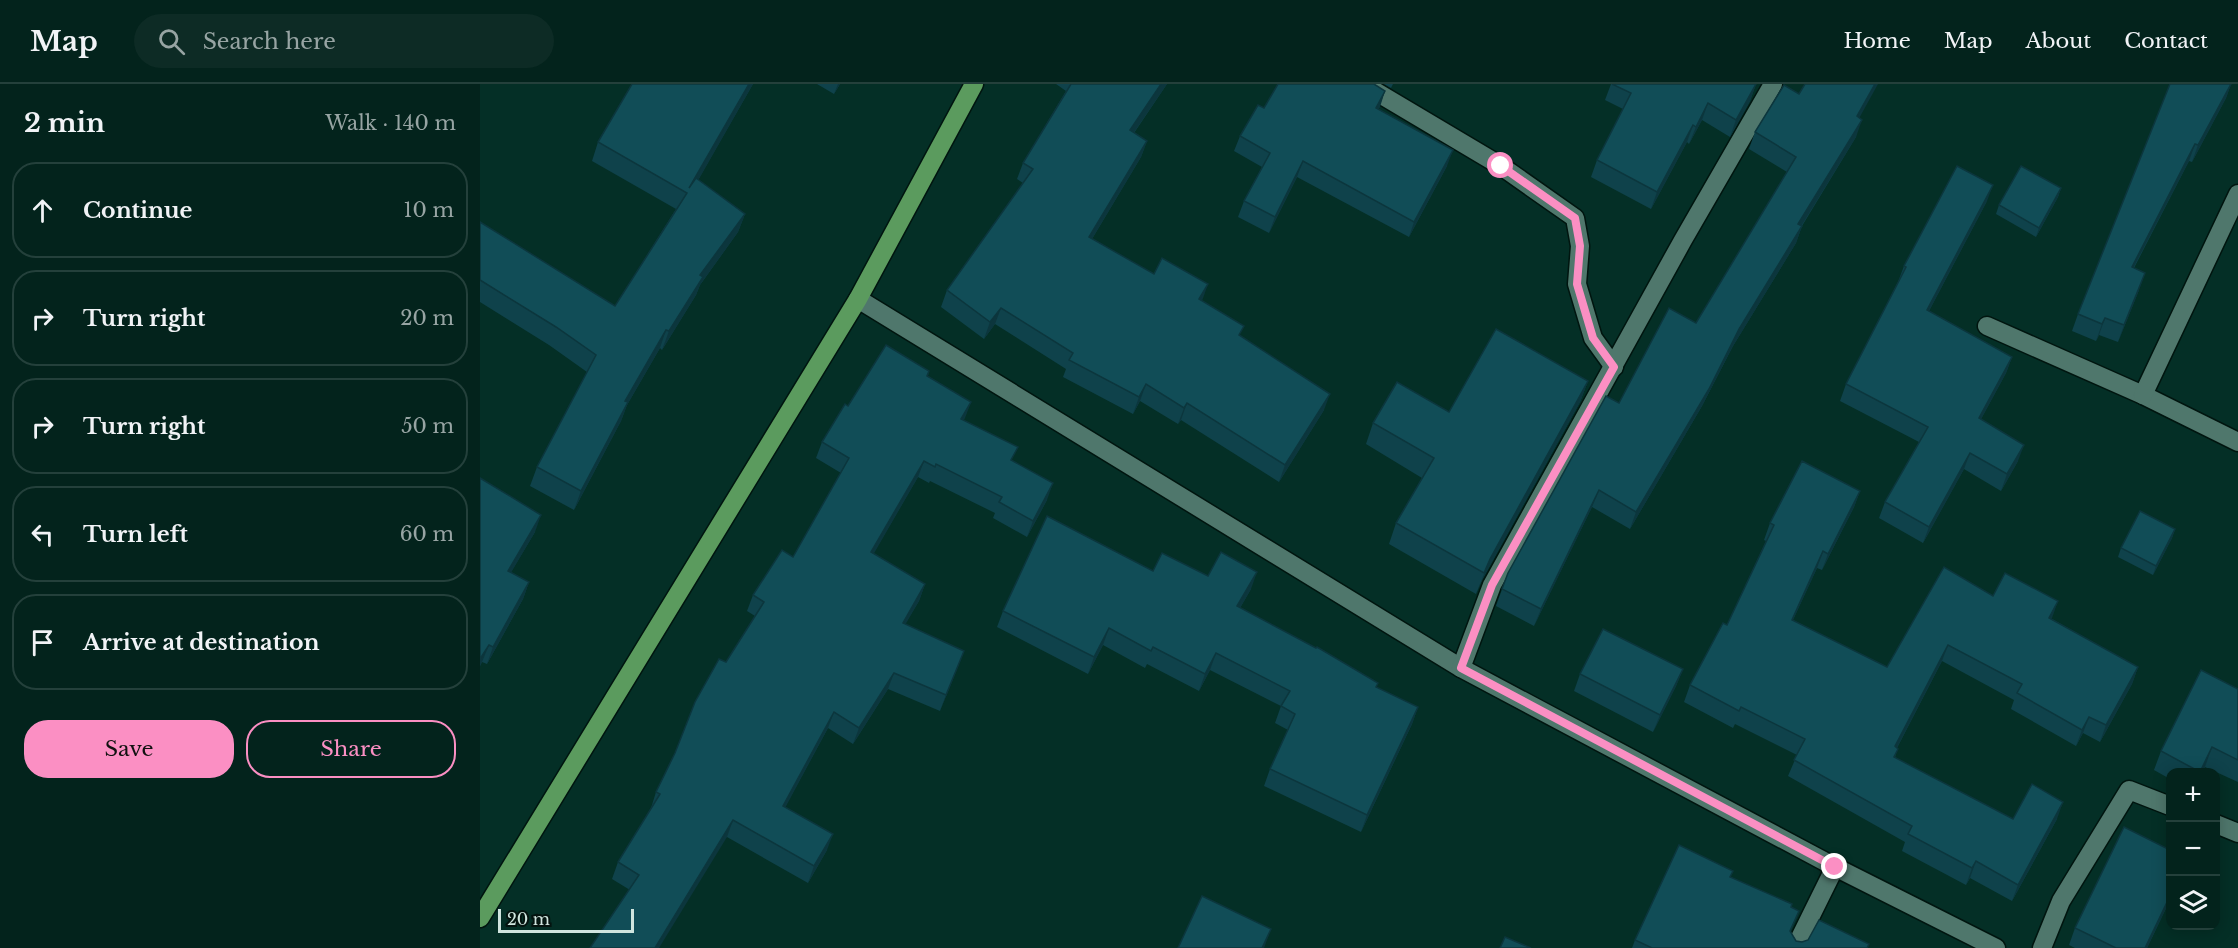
<!DOCTYPE html>
<meta charset="utf-8">
<style>
body{margin:0;font-family:"Libre Baskerville",serif;background:#0d2b25;color:#f1f3f6}
.controls{position:absolute;right:18px;bottom:18px;display:grid;overflow:hidden;border-radius:12px;box-shadow:0 3px 15px #0003}
.controls button{width:54px;height:54px;display:grid;place-items:center;padding:0;border:0;border-bottom:2px solid #24403b;background:#03231c;color:#f1f3f6;font:30px sans-serif}
.scale{position:absolute;left:18px;bottom:15px;width:136px;box-sizing:border-box;padding-left:6px;border:3px solid #d0e5df;border-top:0;font-size:16px;line-height:21px;white-space:nowrap;color:#d0e5df;-webkit-text-stroke:4px #04130f;paint-order:stroke}
.stop{position:absolute;width:18px;height:18px;margin:-14px;border:4px solid #fb8fc3;border-radius:50%;background:#fff}
.stop.end{background:#fb8fc3;border-color:#fff;box-shadow:0 2px 6px #0008}
.list{margin:0;padding:0;list-style:none}
h2{display:flex;justify-content:space-between;align-items:center;height:78px;margin:0;padding:0 24px;font-size:26px}
h2 small{font-size:20px;font-weight:400;color:#97a4a3}
.list li{display:grid;grid-template-columns:39px 1fr auto;gap:18px;align-items:center;box-sizing:border-box;height:96px;margin:0 12px 12px;padding:0 12px;border:2px solid #24403b;border-radius:24px}
.list b{display:block;font-size:22px;white-space:nowrap}
.list em{font-size:20px;font-style:normal;color:#97a4a3}
.actions{display:flex;gap:12px;padding:18px 24px}
.actions a{flex:1;padding:14px 0;border:2px solid #fb8fc3;border-radius:24px;text-align:center;font-size:21px;color:#fb8fc3}
.actions .main{background:#fb8fc3;color:#111}
.icon{flex:none;width:33px;height:33px;fill:none;stroke:currentColor;stroke-width:2;stroke-linecap:round;stroke-linejoin:round}
.map{position:relative;flex:none;width:1758px;height:864px;overflow:hidden}
header{display:flex;align-items:center;gap:36px;box-sizing:border-box;height:84px;padding:0 30px;background:#03231c;border-bottom:2px solid #24403b}
header strong{font-size:28px}
nav{display:flex;gap:33px;margin-inline-start:auto;font-size:21px}
.search{width:420px;height:54px;background:#0d2b25;display:flex;align-items:center;gap:15px;box-sizing:border-box;padding:0 21px;border-radius:33px;color:#97a4a3;font-size:22px}
main{display:flex}
aside{flex:1;background:#03231c}
.map>svg:first-child{display:block}
</style>
<header>
<strong>Map</strong>
<div class="search"><svg class="icon" aria-label="search" viewBox="0 0 24 24"><circle cx="10" cy="10" r="6"/><path d="M15 15l6 6"/></svg>Search here</div>
<nav><a>Home</a><a>Map</a><a>About</a><a>Contact</a></nav>
</header>
<main>
<aside>
<h2>2 min<small>Walk · 140 m</small></h2>
<ul class="list">
<li><svg class="icon" aria-label="ahead" viewBox="0 0 24 24"><path d="M12 20V5M6 11l6-6 6 6"/></svg><div><b>Continue</b></div><em>10 m</em></li>
<li><svg class="icon" aria-label="right" viewBox="0 0 24 24"><path d="M7 20v-9h11M14 6l5 5-5 5"/></svg><div><b>Turn right</b></div><em>20 m</em></li>
<li><svg class="icon" aria-label="right" viewBox="0 0 24 24"><path d="M7 20v-9h11M14 6l5 5-5 5"/></svg><div><b>Turn right</b></div><em>50 m</em></li>
<li><svg class="icon" aria-label="left" viewBox="0 0 24 24"><path d="M17 20v-9H6M10 6l-5 5 5 5"/></svg><div><b>Turn left</b></div><em>60 m</em></li>
<li><svg class="icon" aria-label="arrive" viewBox="0 0 24 24"><path d="M6 21V4h12l-3 4 3 4H6"/></svg><div><b>Arrive at destination</b></div></li>
</ul>
<div class="actions"><a class="main">Save</a><a>Share</a></div>
</aside>
<div class="map">
<svg width="1758" height="864" viewBox="0 0 1758 864">
<rect width="100%" height="100%" fill="#042f26"/>
<g fill="none" stroke-linecap="round" stroke-linejoin="round">
<g stroke="#00150f" stroke-width="21">
<g id="street">
<path d="M 883,0 L 1021,82 L 1095,134 L 1100,162 L 1097,200 L 1113,254 L 1134,283"/>
<path d="M 378,215 L 981,584 L 1355,783 L 1516,864"/>
<path d="M 1507,242 L 1663,311 L 1758,358"/>
<path d="M 1663,311 L 1758,110"/>
<path d="M 981,584 L 1012,501 L 1203,156 L 1293,0"/>
<path d="M 1736,740 L 1758,749"/>
<path d="M 1315,864 L 1355,783"/>
<path d="M 1562,864 L 1581,817 L 1649,706 L 1690,722"/>
</g>
</g>
<g stroke="#00150f" stroke-width="21">
<path id="primary" d="M 0,834 L 378,215 L 494,0"/>
</g>
<use href="#street" stroke="#4f776c" stroke-width="18"/>
<use href="#primary" stroke="#5b9b5e" stroke-width="18"/>
</g>
<g fill="#0f424b">
<path d="M 152,0 L 273,0 L 218,96 L 265,130 L 258,148 L 220,201 L 216,211 L 182,266 L 180,264 L 147,321 L 141,337 L 94,426 L 50,402 L 57,383 L 107,288 L 69,261 L 0,218 L 0,138 L 135,222 L 196,125 L 112,77 L 118,58 Z"/>
<path d="M 337,0 L 360,0 L 354,10 Z"/>
<path d="M 576,0 L 687,0 L 654,49 L 667,57 L 661,73 L 612,155 L 722,217 L 844,326 L 799,398 L 701,336 L 698,340 L 660,317 L 653,330 L 583,293 L 586,285 L 515,240 L 504,255 L 461,223 L 467,206 L 543,99 L 537,95 L 543,79 L 586,7 Z"/>
<path d="M 904,0 L 913,0 L 911,4 Z"/>
<path d="M 1131,0 L 1276,0 L 1270,17 L 1250,53 L 1222,36 L 1209,60 L 1207,58 L 1171,125 L 1111,93 L 1117,76 L 1143,25 L 1125,16 Z"/>
<path d="M 1751,0 L 1746,14 L 1712,78 L 1709,77 L 1654,184 L 1659,206 L 1638,258 L 1619,251 L 1616,257 L 1592,247 L 1598,230 Z"/>
<path d="M 905,7 L 898,26 L 967,82 L 929,153 L 817,93 L 789,149 L 758,133 L 764,117 L 782,83 L 754,67 L 760,52 L 784,24 Z"/>
<path d="M 1319,10 L 1379,34 L 1376,53 L 1322,142 L 1316,159 L 1253,262 L 1222,322 L 1150,445 L 1112,423 L 1054,542 L 1016,522 L 1028,489 L 1139,319 L 1216,239 L 1307,88 L 1269,65 L 1275,48 Z"/>
<path d="M 1581,104 L 1578,113 L 1556,153 L 1516,130 L 1519,121 Z"/>
<path d="M 1507,117 L 1449,227 L 1532,273 L 1526,289 L 1501,335 L 1538,377 L 1521,407 L 1484,385 L 1443,459 L 1399,434 L 1405,418 L 1439,358 L 1360,317 L 1366,300 L 1418,198 L 1424,182 Z"/>
<path d="M 449,287 L 448,292 L 491,318 L 483,337 L 533,377 L 567,416 L 547,453 L 513,434 L 515,429 L 450,397 L 449,399 L 438,393 L 393,470 L 445,500 L 439,517 L 425,540 L 484,567 L 460,627 L 408,605 L 373,660 L 348,644 L 305,723 L 347,766 L 328,799 L 247,753 L 150,806 L 132,795 L 138,778 L 171,724 L 176,708 L 275,532 L 267,527 L 273,511 L 313,473 L 361,389 L 336,374 L 342,358 L 368,322 Z"/>
<path d="M 1108,297 L 1100,318 L 1002,496 L 996,510 L 909,460 L 916,439 L 942,394 L 886,360 L 893,339 L 969,328 Z"/>
<path d="M 0,394 L 55,448 L 31,488 L 49,498 L 43,515 L 7,580 L 2,578 L 0,582 Z"/>
<path d="M 1380,407 L 1374,423 L 1342,486 L 1337,484 L 1313,536 L 1407,583 L 1513,512 L 1572,535 L 1658,583 L 1652,600 L 1620,658 L 1603,649 L 1596,662 L 1531,625 L 1534,616 L 1462,577 L 1417,664 L 1415,674 L 1533,735 L 1577,735 L 1532,817 L 1490,794 L 1486,801 L 1422,767 L 1425,758 L 1308,692 L 1317,671 L 1255,640 L 1253,644 L 1204,618 L 1210,601 L 1247,541 L 1286,457 L 1284,456 L 1290,439 Z"/>
<path d="M 1695,445 L 1692,454 L 1673,491 L 1638,473 L 1641,464 Z"/>
<path d="M 673,487 L 728,492 L 771,505 L 760,524 L 897,604 L 938,623 L 932,640 L 881,748 L 784,702 L 790,685 L 808,646 L 795,639 L 801,622 L 730,586 L 719,607 L 667,580 L 665,584 L 623,561 L 608,590 L 517,543 L 523,527 Z"/>
<path d="M 1203,585 L 1196,602 L 1173,648 L 1094,607 L 1100,590 Z"/>
<path d="M 1758,605 L 1758,698 L 1725,683 L 1722,688 L 1690,688 L 1690,695 L 1674,686 L 1681,667 Z"/>
<path d="M 1690,766 L 1690,816 L 1667,864 L 1595,864 L 1589,861 L 1595,844 Z"/>
<path d="M 1251,793 L 1311,823 L 1311,848 L 1316,857 L 1388,864 L 1152,864 L 1155,856 Z"/>
</g>
<g fill="#0c363d">
<path d="M 269,0 L 273,0 L 203,123 L 209,104 Z"/>
<path d="M 358,0 L 360,0 L 354,10 Z"/>
<path d="M 681,0 L 687,0 L 644,63 L 650,46 Z"/>
<path d="M 1276,0 L 1270,17 L 1250,53 L 1256,36 Z"/>
<path d="M 1395,0 L 1398,0 L 1371,49 L 1377,32 Z"/>
<path d="M 1751,0 L 1746,14 L 1712,78 L 1718,61 Z"/>
<path d="M 905,7 L 900,23 L 890,40 L 896,24 Z"/>
<path d="M 1228,19 L 1222,36 L 1209,60 L 1216,43 Z"/>
<path d="M 1382,36 L 1376,53 L 1312,157 L 1318,140 Z"/>
<path d="M 1213,41 L 1207,58 L 1171,125 L 1177,108 Z"/>
<path d="M 667,57 L 661,73 L 603,170 L 609,153 Z"/>
<path d="M 1715,60 L 1709,77 L 1645,200 L 1652,183 Z"/>
<path d="M 973,66 L 967,82 L 929,153 L 934,138 Z"/>
<path d="M 823,77 L 817,93 L 789,149 L 795,133 Z"/>
<path d="M 1513,101 L 1507,117 L 1441,242 L 1447,226 Z"/>
<path d="M 1581,104 L 1578,113 L 1556,153 L 1559,144 Z"/>
<path d="M 265,130 L 258,148 L 220,201 L 216,211 L 182,266 L 189,247 L 220,191 Z"/>
<path d="M 1322,142 L 1316,159 L 1253,262 L 1222,322 L 1150,445 L 1156,428 L 1259,245 Z"/>
<path d="M 1665,189 L 1659,206 L 1638,258 L 1644,241 Z"/>
<path d="M 728,200 L 722,217 L 719,215 Z"/>
<path d="M 521,224 L 515,240 L 504,255 L 510,238 Z"/>
<path d="M 1625,234 L 1619,251 L 1616,257 L 1622,240 Z"/>
<path d="M 186,246 L 180,264 L 147,321 L 141,337 L 94,426 L 101,407 L 145,317 Z"/>
<path d="M 1532,273 L 1526,289 L 1493,350 L 1499,334 Z"/>
<path d="M 1108,297 L 1100,318 L 1002,496 L 996,510 L 1010,475 Z"/>
<path d="M 666,300 L 660,317 L 653,330 L 659,313 Z"/>
<path d="M 850,310 L 844,326 L 799,398 L 805,381 Z"/>
<path d="M 491,318 L 485,334 L 475,352 L 481,335 Z"/>
<path d="M 707,319 L 701,336 L 698,340 L 704,324 Z"/>
<path d="M 1544,361 L 1538,377 L 1521,407 L 1527,390 Z"/>
<path d="M 1490,369 L 1484,385 L 1443,459 L 1449,443 Z"/>
<path d="M 444,377 L 438,393 L 385,485 L 391,468 Z"/>
<path d="M 573,399 L 567,416 L 547,453 L 553,437 Z"/>
<path d="M 1119,406 L 1112,423 L 1054,542 L 1061,525 Z"/>
<path d="M 1380,407 L 1374,423 L 1342,486 L 1348,470 Z"/>
<path d="M 61,431 L 55,448 L 22,504 L 28,487 Z"/>
<path d="M 1695,445 L 1692,454 L 1673,491 L 1676,482 Z"/>
<path d="M 1343,467 L 1337,484 L 1305,552 L 1312,536 Z"/>
<path d="M 777,488 L 771,505 L 751,539 L 757,522 Z"/>
<path d="M 49,498 L 43,515 L 7,580 L 13,563 Z"/>
<path d="M 445,500 L 439,517 L 417,555 L 423,539 Z"/>
<path d="M 1578,517 L 1572,534 L 1563,550 L 1569,534 Z"/>
<path d="M 629,544 L 623,561 L 608,590 L 614,573 Z"/>
<path d="M 9,561 L 2,578 L 0,582 L 0,575 Z"/>
<path d="M 1468,561 L 1462,577 L 1409,679 L 1415,662 Z"/>
<path d="M 484,567 L 478,583 L 460,627 L 466,611 Z"/>
<path d="M 736,569 L 730,586 L 719,607 L 725,590 Z"/>
<path d="M 1658,583 L 1652,600 L 1620,658 L 1626,641 Z"/>
<path d="M 1203,585 L 1196,602 L 1173,648 L 1180,631 Z"/>
<path d="M 414,589 L 408,605 L 373,660 L 379,644 Z"/>
<path d="M 938,623 L 932,640 L 881,748 L 887,731 Z"/>
<path d="M 354,628 L 348,644 L 297,739 L 303,722 Z"/>
<path d="M 1609,633 L 1603,649 L 1596,662 L 1602,646 Z"/>
<path d="M 1732,663 L 1725,683 L 1722,688 L 1719,688 Z"/>
<path d="M 1583,718 L 1577,735 L 1532,817 L 1538,801 Z"/>
<path d="M 253,736 L 247,753 L 179,864 L 175,864 Z"/>
<path d="M 353,750 L 347,766 L 328,799 L 334,782 Z"/>
<path d="M 1496,777 L 1490,794 L 1486,801 L 1492,784 Z"/>
<path d="M 1690,812 L 1690,816 L 1667,864 L 1665,864 Z"/>
<path d="M 791,845 L 784,864 L 782,864 Z"/>
</g>
<g fill="#114d57" stroke="#0c363d" stroke-width="1.5">
<path d="M 152,0 L 269,0 L 209,104 L 216,94 L 265,130 L 220,191 L 223,193 L 189,247 L 186,246 L 145,317 L 148,318 L 101,407 L 57,383 L 116,271 L 76,243 L 0,196 L 0,138 L 135,222 L 207,109 L 118,58 Z"/>
<path d="M 591,0 L 681,0 L 650,46 L 667,57 L 609,153 L 674,190 L 682,174 L 728,200 L 719,215 L 764,242 L 759,251 L 850,310 L 805,381 L 707,319 L 704,324 L 666,300 L 659,313 L 589,276 L 593,269 L 521,224 L 510,238 L 467,206 L 553,85 L 543,79 Z"/>
<path d="M 798,0 L 894,0 L 905,7 L 896,24 L 973,66 L 934,138 L 823,77 L 795,133 L 764,117 L 790,69 L 760,52 L 778,21 L 784,24 Z"/>
<path d="M 1132,0 L 1276,0 L 1256,36 L 1228,19 L 1216,43 L 1213,41 L 1177,108 L 1117,76 L 1151,9 Z"/>
<path d="M 1325,0 L 1395,0 L 1377,32 L 1382,36 L 1318,140 L 1322,142 L 1259,245 L 1229,305 L 1156,428 L 1119,406 L 1061,525 L 1022,505 L 1028,489 L 1126,312 L 1139,319 L 1189,224 L 1216,239 L 1316,73 L 1275,48 L 1304,1 L 1319,10 Z"/>
<path d="M 1690,0 L 1751,0 L 1718,61 L 1715,60 L 1652,183 L 1665,189 L 1644,241 L 1625,234 L 1622,240 L 1598,230 Z"/>
<path d="M 1477,82 L 1513,101 L 1447,226 L 1532,273 L 1499,334 L 1544,361 L 1527,390 L 1490,369 L 1449,443 L 1405,418 L 1448,343 L 1366,300 L 1426,183 L 1424,182 Z"/>
<path d="M 1541,82 L 1581,104 L 1559,144 L 1519,121 Z"/>
<path d="M 1016,245 L 1108,297 L 1010,475 L 1004,489 L 916,439 L 954,374 L 893,339 L 917,298 L 969,328 Z"/>
<path d="M 406,261 L 449,287 L 447,292 L 491,318 L 481,335 L 538,363 L 531,376 L 573,399 L 553,437 L 519,418 L 522,413 L 456,380 L 455,383 L 444,377 L 391,468 L 445,500 L 423,539 L 484,567 L 466,611 L 414,589 L 379,644 L 354,628 L 303,722 L 353,750 L 334,782 L 253,736 L 175,864 L 110,864 L 159,791 L 138,778 L 180,710 L 176,708 L 195,669 L 215,618 L 239,575 L 246,578 L 284,518 L 273,511 L 302,466 L 313,473 L 369,374 L 342,358 L 365,320 L 368,322 Z"/>
<path d="M 1322,377 L 1380,407 L 1348,470 L 1343,467 L 1312,536 L 1407,583 L 1464,483 L 1513,512 L 1525,489 L 1578,517 L 1569,534 L 1658,583 L 1626,641 L 1609,633 L 1602,646 L 1537,609 L 1542,600 L 1468,561 L 1415,662 L 1418,665 L 1414,673 L 1533,735 L 1552,700 L 1583,718 L 1538,801 L 1496,777 L 1492,784 L 1428,750 L 1432,742 L 1314,676 L 1325,655 L 1261,623 L 1259,627 L 1210,601 L 1243,539 L 1247,541 L 1294,441 L 1290,439 Z"/>
<path d="M 0,394 L 61,431 L 28,487 L 49,498 L 13,563 L 9,561 L 0,575 Z"/>
<path d="M 1660,427 L 1695,445 L 1676,482 L 1641,464 Z"/>
<path d="M 567,432 L 673,487 L 682,469 L 728,492 L 741,468 L 777,488 L 757,522 L 836,564 L 837,563 L 898,599 L 896,603 L 938,623 L 887,731 L 790,685 L 815,630 L 801,622 L 810,607 L 736,569 L 725,590 L 673,563 L 671,567 L 629,544 L 614,573 L 523,527 Z"/>
<path d="M 1123,545 L 1203,585 L 1180,631 L 1100,590 Z"/>
<path d="M 1721,586 L 1758,605 L 1758,676 L 1732,663 L 1720,688 L 1681,667 Z"/>
<path d="M 1644,743 L 1690,766 L 1690,812 L 1665,864 L 1636,864 L 1595,844 Z"/>
<path d="M 1199,761 L 1253,787 L 1250,793 L 1312,820 L 1311,823 L 1319,827 L 1310,847 L 1316,857 L 1322,858 L 1328,856 L 1339,836 L 1389,860 L 1387,864 L 1172,864 L 1155,856 Z"/>
<path d="M 722,812 L 791,845 L 782,864 L 698,864 Z"/>
<path d="M 1025,853 L 1051,864 L 1020,864 Z"/>
</g>
<g fill="none" stroke-linecap="round" stroke-linejoin="round">
<path stroke="#fb8fc3" stroke-width="8" d="M 1021,82 L 1095,134 L 1100,162 L 1097,200 L 1113,254 L 1134,283 L 1012,501 L 981,584 L 1355,783"/>
</g>
</svg>
<div class="controls">
<button>+</button>
<button>−</button>
<button><svg class="icon" aria-label="layers" viewBox="0 0 24 24"><path d="M12 4l9 5-9 5-9-5zM3 14l9 5 9-5"/></svg></button>
</div>
<div class="scale">20 m</div>
<div class="stop" style="left:1021px;top:82px"></div>
<div class="stop end" style="left:1355px;top:783px"></div>
</div>
</main>
